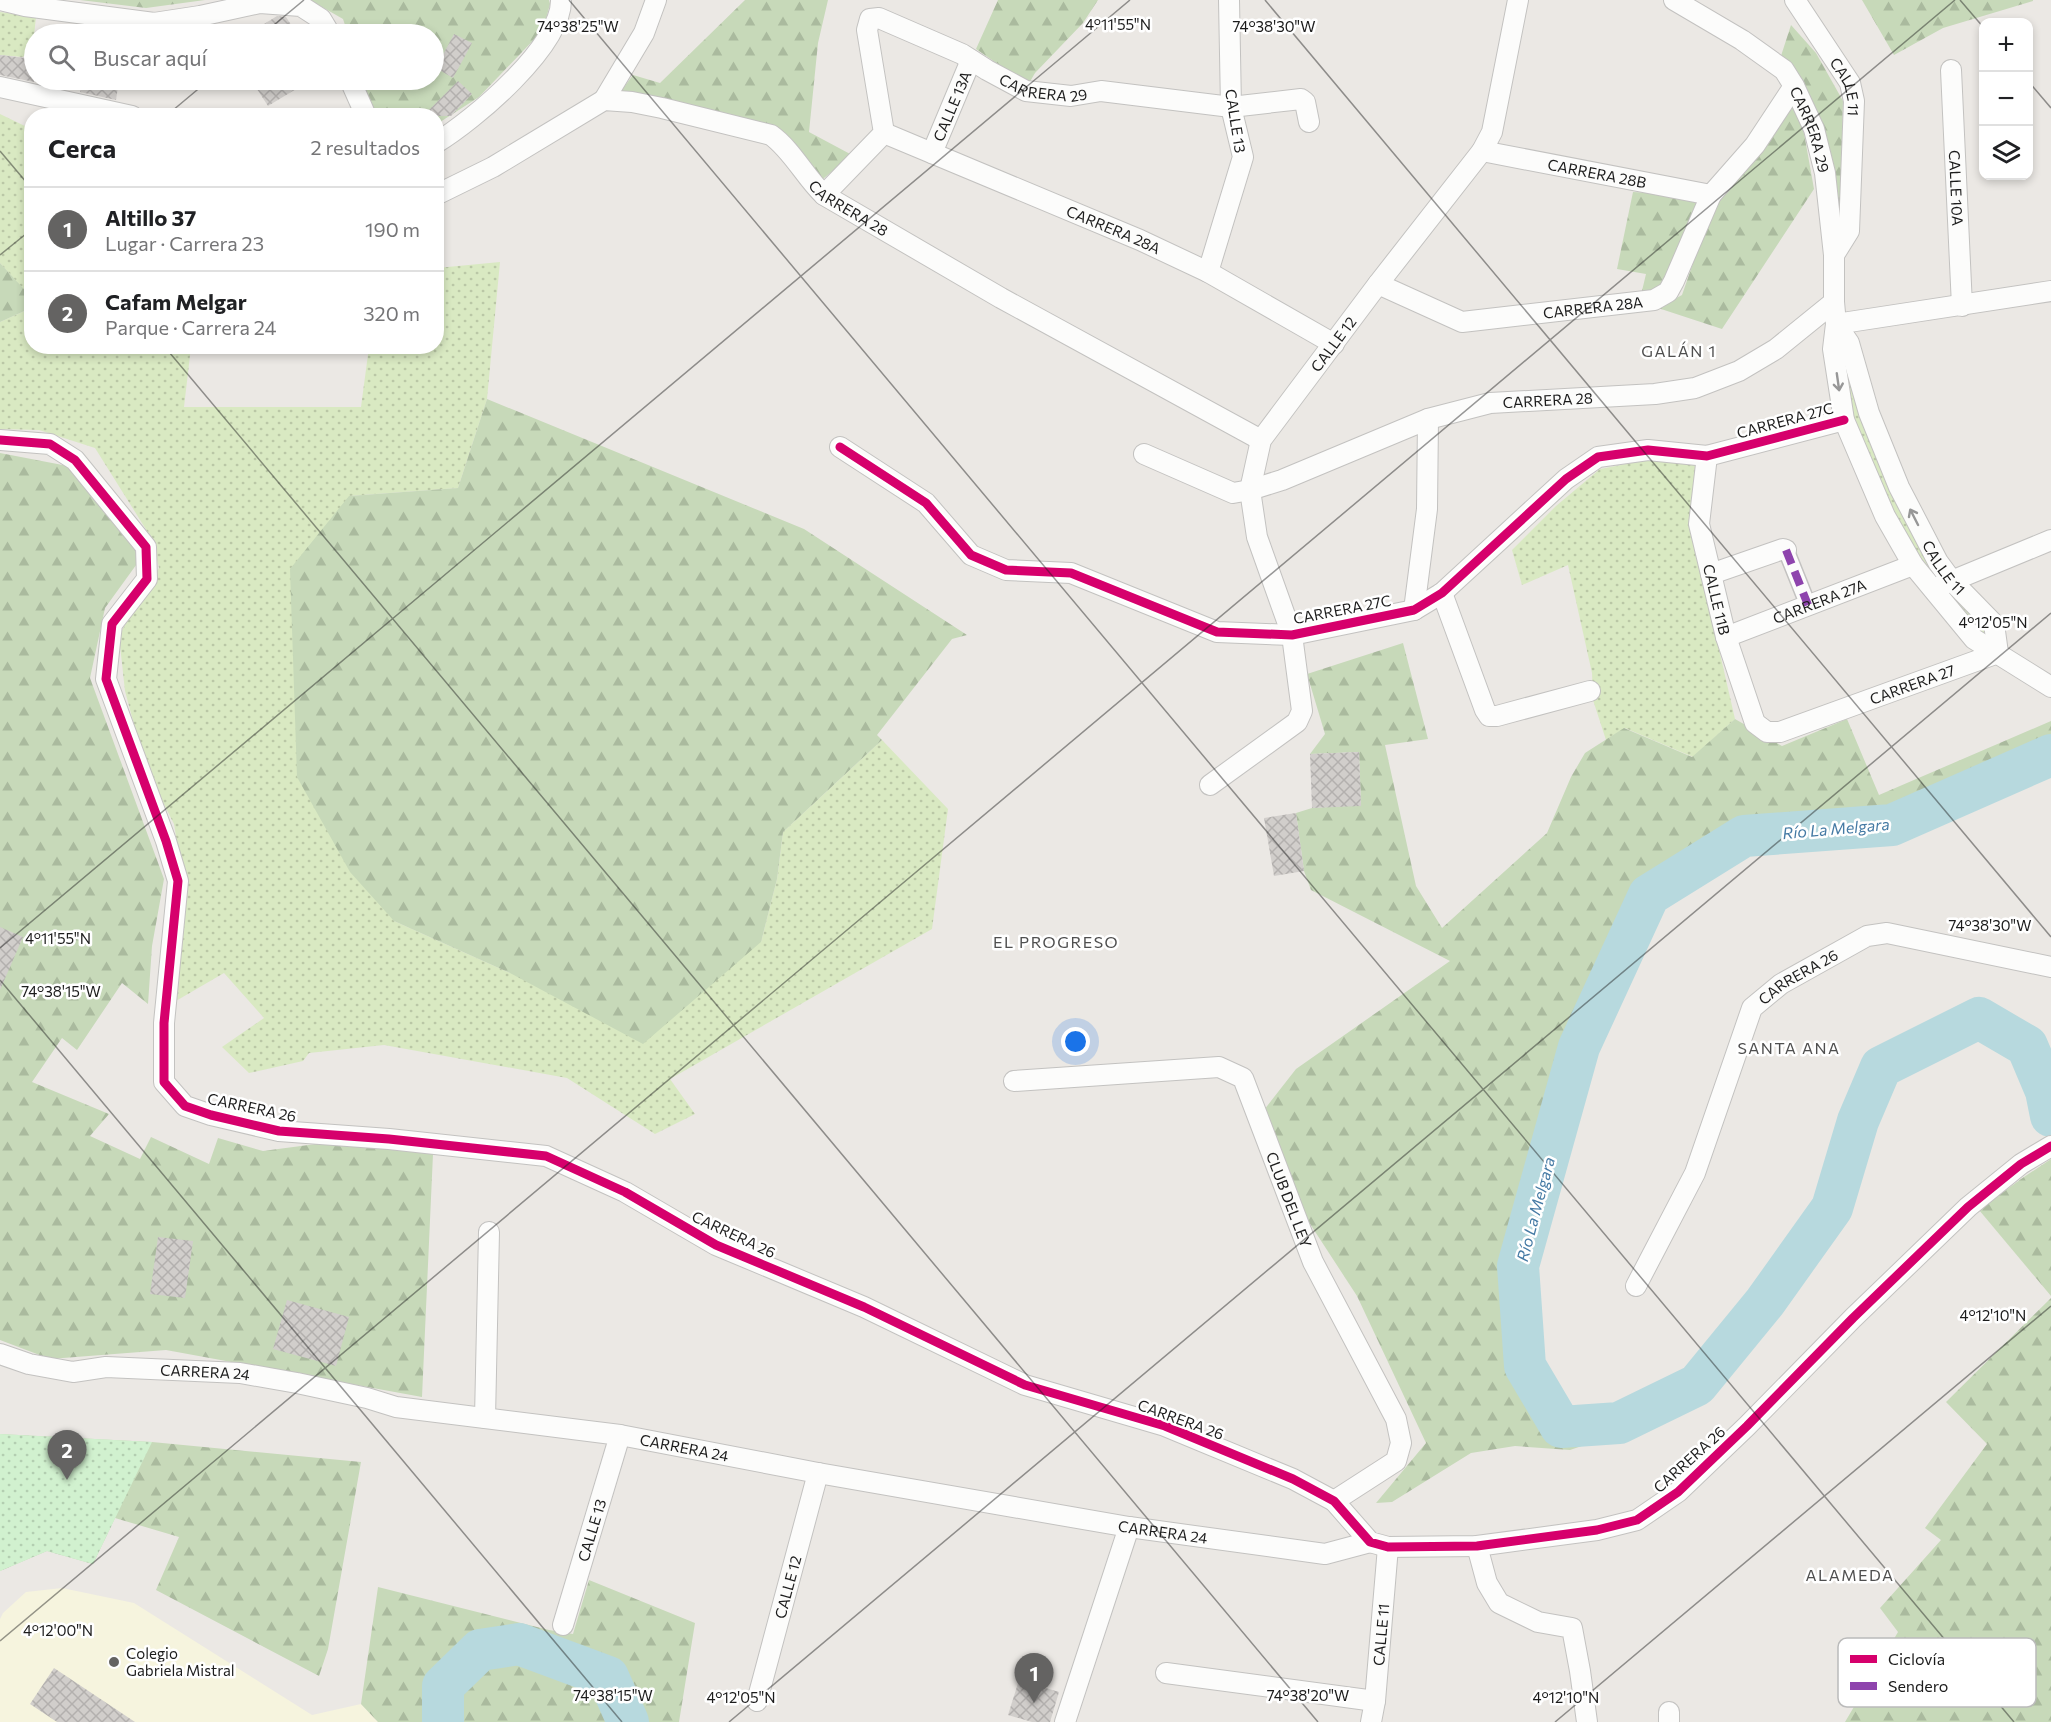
<!DOCTYPE html>
<html lang="es">
<meta charset="utf-8">
<style>
body{margin:0;font-family:Commissioner,sans-serif;background:#f6f6f6;color:#202124}
.controls{position:absolute;right:18px;top:18px;display:grid;overflow:hidden;border-radius:12px;box-shadow:0 3px 9px #0003}
.controls button{width:54px;height:54px;display:grid;place-items:center;padding:0;border:0;border-bottom:2px solid #e0e0e0;background:#fff;color:#202124;font:30px sans-serif}
.you{position:absolute;left:1076px;top:1042px;width:21px;height:21px;margin:-15px;border:4px solid #fff;border-radius:50%;background:#1a73e8;box-shadow:0 0 0 9px #1a73e833}
.badge{display:grid;place-items:center;width:39px;height:39px;border-radius:50%;background:#646362;color:#fff;font-size:20px;font-weight:700}
.pin{position:absolute;translate:-50% -50px;filter:drop-shadow(0 2px 3px #0008)}
.pin::after{content:'';position:absolute;top:32px;width:21px;height:18px;background:inherit;clip-path:polygon(0 0,100% 0,50% 100%)}
.list{margin:0;padding:0;list-style:none}
h2{display:flex;justify-content:space-between;align-items:center;height:78px;margin:0;padding:0 24px;font-size:26px}
h2 small{font-size:20px;font-weight:400;color:#757577}
.list li{display:grid;grid-template-columns:39px 1fr auto;gap:18px;align-items:center;box-sizing:border-box;height:84px;padding:0 24px;border-top:2px solid #e0e0e0}
.list b{display:block;font-size:22px;white-space:nowrap}
.list p{margin:0;font-size:20px;white-space:nowrap;color:#757577}
.list em{font-size:20px;font-style:normal;color:#757577}
.icon{flex:none;width:33px;height:33px;fill:none;stroke:currentColor;stroke-width:2;stroke-linecap:round;stroke-linejoin:round}
.map{position:relative;flex:none;width:2051px;height:1722px;overflow:hidden}
.search{position:absolute;background:#fff;box-shadow:0 3px 9px #0003;left:24px;top:24px;width:420px;height:66px;display:flex;align-items:center;gap:15px;box-sizing:border-box;padding:0 21px;border-radius:33px;color:#757577;font-size:22px}
.panel{position:absolute;background:#fff;box-shadow:0 3px 9px #0003;left:24px;top:108px;width:420px;height:246px;border-radius:24px}
.map>svg:first-child{display:block}
</style>
<div class="map">
<svg width="2051" height="1722" viewBox="0 0 2051 1722">
<defs>
<pattern id="grass-dots" width="8" height="8" patternUnits="userSpaceOnUse" patternTransform="scale(1.5)"><rect width="8" height="8" fill="#d9e9c2"/><path d="M2 2h.1M6 6h.1" fill="none" stroke="#bac7a6" stroke-width="1.8" stroke-linecap="round"/></pattern>
<pattern id="forest-firs" width="22" height="20" patternUnits="userSpaceOnUse" patternTransform="scale(1.5)"><rect width="22" height="20" fill="#c7d9b9"/><path d="M5 1l3.5 6h-7zM16 11l3.5 6h-7z" fill="#aaba9e"/></pattern>
<pattern id="park-dots" width="8" height="8" patternUnits="userSpaceOnUse" patternTransform="scale(1.5)"><rect width="8" height="8" fill="#d1f1cf"/><path d="M2 2h.1M6 6h.1" fill="none" stroke="#b3ceb1" stroke-width="1.8" stroke-linecap="round"/></pattern>
<pattern id="building-cross-hatch" width="8" height="8" patternUnits="userSpaceOnUse" patternTransform="scale(1.5)"><rect width="8" height="8" fill="#d1cecb"/><path d="M0 0l8 8M0 8l8-8" fill="none" stroke="#b3b0ae"/></pattern>
</defs>
<rect width="100%" height="100%" fill="#ebe8e4"/>
<path fill="#f6f4de" d="M 62,1588 L 134,1603 L 312,1715 L 361,1704 L 378,1722 L 0,1722 L 0,1619 L 3,1613 L 26,1592 Z"/>
<g fill="url(#grass-dots)">
<path d="M 0,12 L 36,17 L 33,45 L 23,57 L 0,55 Z"/>
<path d="M 0,114 L 31,129 L 31,298 L 0,263 Z"/>
<path d="M 500,262 L 487,399 L 458,488 L 349,496 L 394,921 L 510,973 L 761,942 L 777,879 L 783,832 L 882,740 L 948,809 L 932,929 L 670,1079 L 695,1114 L 655,1134 L 567,1078 L 384,1045 L 309,1053 L 303,1061 L 249,1073 L 222,1047 L 264,1018 L 224,973 L 169,1005 L 185,892 L 174,824 L 146,769 L 125,691 L 119,636 L 144,590 L 159,568 L 152,539 L 95,448 L 39,430 L 0,429 L 0,322 L 31,308 L 32,346 L 191,347 L 184,407 L 361,407 L 369,347 L 436,346 L 437,268 Z"/>
<path d="M 1843,332 L 1946,581 L 1933,587 L 1887,506 L 1847,408 Z"/>
<path d="M 1647,460 L 1700,463 L 1690,523 L 1735,719 L 1693,757 L 1625,728 L 1606,740 L 1593,700 L 1592,673 L 1568,565 L 1522,585 L 1512,550 L 1556,506 L 1600,469 Z"/>
<path d="M 1958,592 L 1997,638 L 1985,647 L 1944,600 Z"/>
</g>
<g fill="url(#forest-firs)">
<path d="M 80,0 L 205,0 L 146,8 Z"/>
<path d="M 310,0 L 549,0 L 550,4 L 543,30 L 479,97 L 437,124 L 436,116 L 375,115 L 362,80 L 434,80 L 434,34 L 348,34 L 343,19 Z"/>
<path d="M 745,0 L 828,0 L 818,43 L 809,132 L 852,155 L 818,183 L 780,132 L 618,95 L 633,75 L 660,83 Z"/>
<path d="M 998,0 L 1098,0 L 1083,23 L 1035,73 L 1028,85 L 976,49 Z"/>
<path d="M 1862,0 L 2033,0 L 2033,1 L 1943,28 L 1894,55 Z"/>
<path d="M 1791,25 L 1816,53 L 1843,101 L 1840,222 L 1780,59 Z"/>
<path d="M 1790,99 L 1804,133 L 1814,189 L 1722,329 L 1658,308 L 1682,295 L 1718,191 Z"/>
<path d="M 1633,192 L 1702,196 L 1669,286 L 1641,295 L 1646,274 L 1617,269 Z"/>
<path d="M 0,263 L 32,298 L 31,308 L 0,322 Z"/>
<path d="M 487,399 L 804,529 L 967,635 L 952,639 L 877,735 L 882,740 L 783,832 L 777,879 L 761,942 L 643,1044 L 510,973 L 394,921 L 350,872 L 297,777 L 290,569 L 349,496 L 458,488 Z"/>
<path d="M 0,453 L 73,467 L 125,524 L 139,561 L 105,608 L 90,678 L 164,879 L 152,946 L 148,1004 L 122,983 L 77,1050 L 62,1038 L 32,1082 L 109,1114 L 90,1136 L 140,1159 L 151,1137 L 209,1164 L 218,1138 L 263,1151 L 316,1144 L 379,1145 L 433,1154 L 422,1397 L 166,1350 L 50,1359 L 0,1340 Z"/>
<path d="M 1403,643 L 1428,739 L 1385,745 L 1416,886 L 1442,928 L 1547,833 L 1571,777 L 1585,753 L 1624,728 L 1692,757 L 1735,719 L 1782,746 L 1847,719 L 1879,795 L 2051,721 L 2051,745 L 1893,819 L 1734,825 L 1643,885 L 1567,1050 L 1506,1264 L 1517,1371 L 1553,1431 L 1620,1433 L 1570,1450 L 1515,1446 L 1471,1453 L 1392,1502 L 1376,1503 L 1426,1443 L 1357,1296 L 1299,1207 L 1264,1110 L 1296,1069 L 1450,961 L 1311,890 L 1304,871 L 1296,813 L 1312,808 L 1361,805 L 1359,752 L 1310,754 L 1325,734 L 1307,674 Z"/>
<path d="M 2051,1159 L 2051,1296 L 1979,1210 L 2021,1179 Z"/>
<path d="M 2051,1298 L 2051,1722 L 1845,1722 L 1898,1632 L 1880,1608 L 1941,1540 L 1925,1528 L 1987,1444 L 1946,1402 Z"/>
<path d="M 0,1434 L 152,1442 L 361,1462 L 328,1649 L 319,1676 L 156,1590 L 179,1537 L 115,1518 L 93,1564 L 47,1551 L 0,1571 Z"/>
<path d="M 589,1580 L 695,1623 L 679,1722 L 378,1722 L 361,1704 L 378,1587 L 549,1630 L 573,1634 Z"/>
</g>
<path fill="url(#park-dots)" d="M 0,1434 L 152,1442 L 93,1564 L 47,1551 L 0,1571 Z"/>
<g fill="none" stroke-linecap="round" stroke-linejoin="round">
<g stroke="#b7d9de" stroke-width="42">
<path d="M 2051,755 L 1892,825 L 1744,836 L 1649,895 L 1579,1047 L 1518,1266 L 1525,1366 L 1561,1427 L 1619,1423 L 1697,1385 L 1765,1302 L 1832,1208 L 1858,1121 L 1881,1067 L 1979,1018 L 2027,1046 L 2046,1091 L 2051,1116"/>
<path d="M 443,1722 L 443,1686 L 480,1650 L 519,1644 L 608,1677 L 628,1722"/>
</g>
</g>
<g fill="url(#building-cross-hatch)">
<path d="M 277,16 L 286,17 L 297,34 L 248,34 Z"/>
<path d="M 454,34 L 472,43 L 453,78 L 436,68 Z"/>
<path d="M 0,55 L 34,59 L 34,82 L 0,75 Z"/>
<path d="M 81,80 L 119,80 L 116,100 L 80,92 Z"/>
<path d="M 251,80 L 311,80 L 268,106 Z"/>
<path d="M 458,81 L 472,94 L 451,116 L 423,116 Z"/>
<path d="M 1359,752 L 1361,806 L 1312,808 L 1310,754 Z"/>
<path d="M 1296,813 L 1304,871 L 1274,876 L 1264,818 Z"/>
<path d="M 0,927 L 23,937 L 0,990 Z"/>
<path d="M 158,1237 L 193,1241 L 185,1298 L 150,1294 Z"/>
<path d="M 287,1300 L 349,1317 L 336,1366 L 273,1349 Z"/>
<path d="M 54,1668 L 135,1722 L 57,1722 L 30,1704 Z"/>
<path d="M 1019,1680 L 1059,1692 L 1050,1722 L 1032,1722 L 1008,1715 Z"/>
</g>
<g fill="none" stroke-linecap="round" stroke-linejoin="round">
<g stroke="#c3c2c0" stroke-width="18">
<path id="pedestrian" d="M 1786,550 L 1808,605"/>
</g>
<g stroke="#c3c2c0" stroke-width="22">
<g id="minor">
<path d="M 0,0 L 25,6 L 154,23 L 200,16 L 260,3 L 301,6 L 321,19 L 330,34"/>
<path id="s1" d="M 1674,0 L 1742,40 L 1784,70 L 1794,86 L 1814,129 L 1825,173 L 1834,255 L 1834,302 L 1836,324 L 1833,349 L 1844,420 L 1885,516 L 1913,565 L 1974,639 L 2051,687"/>
<path id="s2" d="M 1795,0 L 1850,83 L 1854,101 L 1849,231 L 1834,255"/>
<path id="s3" d="M 1951,70 L 1962,306"/>
<path d="M 350,80 L 366,116"/>
<path d="M 0,87 L 132,116"/>
<path d="M 604,100 L 644,33 L 656,0"/>
<path id="s4" d="M 884,133 L 1140,240 L 1208,272 L 1334,344"/>
<path d="M 436,143 C 474,120 562,46 561,0"/>
<path id="s5" d="M 1482,151 L 1711,195"/>
<path id="s6" d="M 932,153 L 971,60"/>
<path id="s7" d="M 436,195 L 493,167 L 604,100 L 632,102 L 662,108 L 771,135 C 792,150 805,177 824,195 L 1001,298 L 1261,440"/>
<path id="s8" d="M 824,195 L 884,133 L 867,30 L 870,19 L 879,18 L 962,54 L 987,70 L 1026,91 L 1071,96 L 1101,91 L 1231,107 L 1301,99 L 1305,102 L 1309,122"/>
<path d="M 1208,272 L 1243,157 L 1231,107 L 1229,0"/>
<path id="s9" d="M 1378,284 L 1462,322 L 1654,300 L 1668,292 L 1674,281 L 1711,195 L 1755,145 L 1794,86"/>
<path id="s10" d="M 1836,324 L 1849,343 L 1869,413 L 1899,487 L 1938,562 L 1952,581 L 1994,624 L 1998,653"/>
<path d="M 1836,324 L 2051,291"/>
<path d="M 0,440 L 50,444 L 75,460 L 146,547 L 147,579 L 112,624 L 106,679 L 166,841 L 178,881 L 164,1023 L 164,1082 L 185,1106 L 211,1115 L 279,1131 L 389,1139 L 546,1156 L 625,1192 L 716,1245 L 864,1307 L 1025,1385 L 1165,1426 L 1293,1479 L 1334,1501 L 1370,1542 L 1388,1547 L 1477,1546 L 1597,1530 L 1637,1520 L 1678,1492 L 1747,1426 L 1853,1318 L 1968,1207 L 2021,1164 L 2051,1146"/>
<path d="M 840,447 L 926,503 L 971,555 L 1006,570 L 1071,573 L 1217,632 L 1292,635 L 1414,610 L 1442,593 L 1566,479 L 1598,457 L 1648,450 L 1707,456 L 1844,420"/>
<path id="s11" d="M 1144,454 L 1233,493 L 1250,490 L 1282,480 L 1428,419 L 1490,403 L 1655,394 L 1695,388 L 1739,371 L 1776,349 L 1834,302"/>
<path id="s12" d="M 1707,456 L 1699,524 L 1726,637 L 1755,723 L 1767,732 L 1780,732 L 1998,653"/>
<path d="M 1711,574 L 1783,549 L 1786,550"/>
<path d="M 1942,585 L 2051,540"/>
<path d="M 1442,593 L 1485,710 L 1489,716 L 1497,716 L 1590,691"/>
<path d="M 1414,610 L 1427,509 L 1428,419"/>
<path id="s13" d="M 1726,637 L 1913,565"/>
<path id="s14" d="M 1210,785 L 1297,722 L 1302,711 L 1292,635 L 1257,537 L 1250,490 L 1261,440 L 1378,284 L 1482,151 L 1492,132 L 1518,0"/>
<path id="s15" d="M 1014,1081 L 1219,1067 L 1243,1078 L 1313,1262 L 1396,1419 L 1401,1443 L 1396,1461 L 1334,1501"/>
<path id="s16" d="M 1636,1286 L 1695,1173 L 1752,1008 L 1781,984 L 1867,936 L 1887,933 L 2051,967"/>
<path id="s17" d="M 0,1354 L 29,1364 L 73,1372 L 106,1367 L 240,1373 L 297,1383 L 367,1398 L 396,1407 L 620,1435 L 818,1473 L 1129,1527 L 1325,1554 L 1370,1542"/>
<path d="M 485,1418 L 489,1232"/>
<path d="M 1477,1546 L 1487,1583 L 1499,1603 L 1538,1622 L 1572,1628 L 1580,1671 L 1587,1722"/>
<path id="s18" d="M 563,1625 L 620,1435"/>
<path d="M 1166,1673 L 1375,1701"/>
<path id="s19" d="M 757,1701 L 818,1473"/>
<path d="M 1065,1722 L 1129,1527"/>
<path id="s20" d="M 1371,1722 L 1375,1701 L 1388,1547"/>
<path d="M 1669,1722 L 1669,1712"/>
</g>
</g>
<use href="#pedestrian" stroke="#fcfcfb" stroke-width="15"/>
<use href="#minor" stroke="#fcfcfb" stroke-width="20"/>
<path stroke="#8e44ad" stroke-width="8" stroke-dasharray="15 8" stroke-linecap="butt" d="M 1786,550 L 1808,605"/>
<g stroke="#fff" stroke-width="13">
<g id="cycleway">
<path d="M 0,440 L 50,444 L 75,460 L 146,547 L 147,579 L 112,624 L 106,679 L 166,841 L 178,881 L 164,1023 L 164,1082 L 185,1106 L 211,1115 L 279,1131 L 389,1139 L 546,1156 L 625,1192 L 716,1245 L 864,1307 L 1025,1385 L 1165,1426 L 1293,1479 L 1334,1501 L 1370,1542 L 1388,1547 L 1477,1546 L 1597,1530 L 1637,1520 L 1678,1492 L 1747,1426 L 1853,1318 L 1968,1207 L 2021,1164 L 2051,1146"/>
<path d="M 840,447 L 926,503 L 971,555 L 1006,570 L 1071,573 L 1217,632 L 1292,635 L 1414,610 L 1442,593 L 1566,479 L 1598,457 L 1648,450 L 1707,456 L 1844,420"/>
</g>
</g>
<use href="#cycleway" stroke="#d6006c" stroke-width="9"/>
</g>
<defs><path id="oneway-shaft" d="M-6 0H5M1.5-3L5.5 0L1.5 3" fill="none" stroke-width="1.6" stroke-linecap="round" stroke-linejoin="round" transform="scale(1.5)"/></defs>
<g stroke="#979797">
<use href="#oneway-shaft" transform="translate(1838 382) rotate(82)"/>
<use href="#oneway-shaft" transform="translate(1914 517) rotate(-117)"/>
</g>
<path fill="none" stroke="#1c1c1c" stroke-width="1.5" stroke-opacity="0.45" d="M 569,0 L 2014,1722M 1265,0 L 2051,937M 1960,0 L 1984,28M 263,34 L 304,0M 2028,81 L 2051,108M 166,116 L 209,80M 0,151 L 32,189M 0,255 L 32,229M 164,346 L 1318,1722M 0,948 L 1130,0M 0,980 L 622,1722M 0,1641 L 1955,0M 729,1722 L 2051,613M 1555,1722 L 2051,1306"/>
<circle fill="#646362" stroke="#fff" stroke-width="2" cx="114" cy="1662" r="6"/>
<g text-anchor="middle" dominant-baseline="central" stroke-width="5" stroke-linejoin="round" paint-order="stroke">
<g font-size="15" fill="#1c1c1c" stroke="#fff">
<text stroke="none"><textPath href="#s8" startOffset="392">CARRERA 29</textPath></text>
<text stroke="none"><textPath href="#s2" startOffset="102">CALLE 11</textPath></text>
<text stroke="none"><textPath href="#s6" startOffset="51">CALLE 13A</textPath></text>
<text transform="translate(1236 121) rotate(81)">CALLE 13</text>
<text stroke="none"><textPath href="#s1" startOffset="196">CARRERA 29</textPath></text>
<text stroke="none"><textPath href="#s5" startOffset="117">CARRERA 28B</textPath></text>
<text stroke="none"><textPath href="#s3" startOffset="118">CALLE 10A</textPath></text>
<text stroke="none"><textPath href="#s7" startOffset="472">CARRERA 28</textPath></text>
<text stroke="none"><textPath href="#s4" startOffset="249">CARRERA 28A</textPath></text>
<text stroke="none"><textPath href="#s9" startOffset="224">CARRERA 28A</textPath></text>
<text stroke="none"><textPath href="#s14" startOffset="519">CALLE 12</textPath></text>
<text stroke="none"><textPath href="#s11" startOffset="428">CARRERA 28</textPath></text>
<text transform="translate(1785 420) rotate(-15)">CARRERA 27C</text>
<text stroke="none"><textPath href="#s10" startOffset="268">CALLE 11</textPath></text>
<text stroke="none"><textPath href="#s12" startOffset="146">CALLE 11B</textPath></text>
<text stroke="none"><textPath href="#s13" startOffset="100">CARRERA 27A</textPath></text>
<text transform="translate(1342 609) rotate(-11)">CARRERA 27C</text>
<text stroke="none"><textPath href="#s12" startOffset="444">CARRERA 27</textPath></text>
<text stroke="none"><textPath href="#s16" startOffset="358">CARRERA 26</textPath></text>
<text transform="translate(252 1107) rotate(12)">CARRERA 26</text>
<text stroke="none"><textPath href="#s15" startOffset="362">CLUB DEL LEY</textPath></text>
<text transform="translate(734 1234) rotate(25)">CARRERA 26</text>
<text stroke="none"><textPath href="#s17" startOffset="208">CARRERA 24</textPath></text>
<text transform="translate(1181 1419) rotate(20)">CARRERA 26</text>
<text stroke="none"><textPath href="#s17" startOffset="694">CARRERA 24</textPath></text>
<text transform="translate(1689 1459) rotate(-42)">CARRERA 26</text>
<text stroke="none"><textPath href="#s18" startOffset="99">CALLE 13</textPath></text>
<text stroke="none"><textPath href="#s17" startOffset="1180">CARRERA 24</textPath></text>
<text stroke="none"><textPath href="#s19" startOffset="118">CALLE 12</textPath></text>
<text stroke="none"><textPath href="#s20" startOffset="88">CALLE 11</textPath></text>
</g>
<g font-size="15" fill="#1c1c1c" stroke="#fff" text-anchor="start">
<text x="126" y="1653">Colegio<tspan x="126" dy="17">Gabriela Mistral</tspan></text>
</g>
<g font-size="16" letter-spacing="1.5" fill="#4f4f4f" stroke="#fff">
<text x="1679" y="350">GALÁN 1</text>
<text x="1056" y="941">EL PROGRESO</text>
<text x="1789" y="1047">SANTA ANA</text>
<text x="1850" y="1574">ALAMEDA</text>
</g>
<g font-size="16" font-style="italic" fill="#457aa4" stroke="#fff">
<text transform="translate(1836 828) rotate(-5)">Río La Melgara</text>
<text transform="translate(1535 1209) rotate(-75)">Río La Melgara</text>
</g>
</g>
<rect x="1838" y="1638" width="198" height="69" rx="9" fill="#fff" stroke="#bbb" stroke-width="1.5"/>
<rect x="1850" y="1655" width="27" height="8" fill="#d6006c"/>
<rect x="1850" y="1682" width="27" height="8" fill="#8e44ad"/>
<g font-size="16" fill="#1c1c1c">
<text x="1888" y="1665">Ciclovía</text>
<text x="1888" y="1692">Sendero</text>
</g>
<g font-size="15" text-anchor="middle" fill="#1c1c1c" stroke="#fff" stroke-width="5" stroke-linejoin="round" paint-order="stroke">
<text x="1118" y="30">4°11'55"N</text>
<text x="578" y="32">74°38'25"W</text>
<text x="1274" y="32">74°38'30"W</text>
<text x="1993" y="628">4°12'05"N</text>
<text x="1990" y="931">74°38'30"W</text>
<text x="58" y="944">4°11'55"N</text>
<text x="61" y="997">74°38'15"W</text>
<text x="1993" y="1321">4°12'10"N</text>
<text x="58" y="1636">4°12'00"N</text>
<text x="613" y="1701">74°38'15"W</text>
<text x="1308" y="1701">74°38'20"W</text>
<text x="741" y="1703">4°12'05"N</text>
<text x="1566" y="1703">4°12'10"N</text>
</g>
</svg>
<div class="controls">
<button>+</button>
<button>−</button>
<button><svg class="icon" aria-label="layers" viewBox="0 0 24 24"><path d="M12 4l9 5-9 5-9-5zM3 14l9 5 9-5"/></svg></button>
</div>
<div class="you"></div>
<div class="pin badge" style="left:1034px;top:1703px">1</div>
<div class="pin badge" style="left:67px;top:1480px">2</div>
<div class="search"><svg class="icon" aria-label="search" viewBox="0 0 24 24"><circle cx="10" cy="10" r="6"/><path d="M15 15l6 6"/></svg>Buscar aquí</div>
<section class="panel">
<h2>Cerca<small>2 resultados</small></h2>
<ul class="list">
<li><span class="badge">1</span><div><b>Altillo 37</b><p>Lugar · Carrera 23</p></div><em>190 m</em></li>
<li><span class="badge">2</span><div><b>Cafam Melgar</b><p>Parque · Carrera 24</p></div><em>320 m</em></li>
</ul>
</section>
</div>
